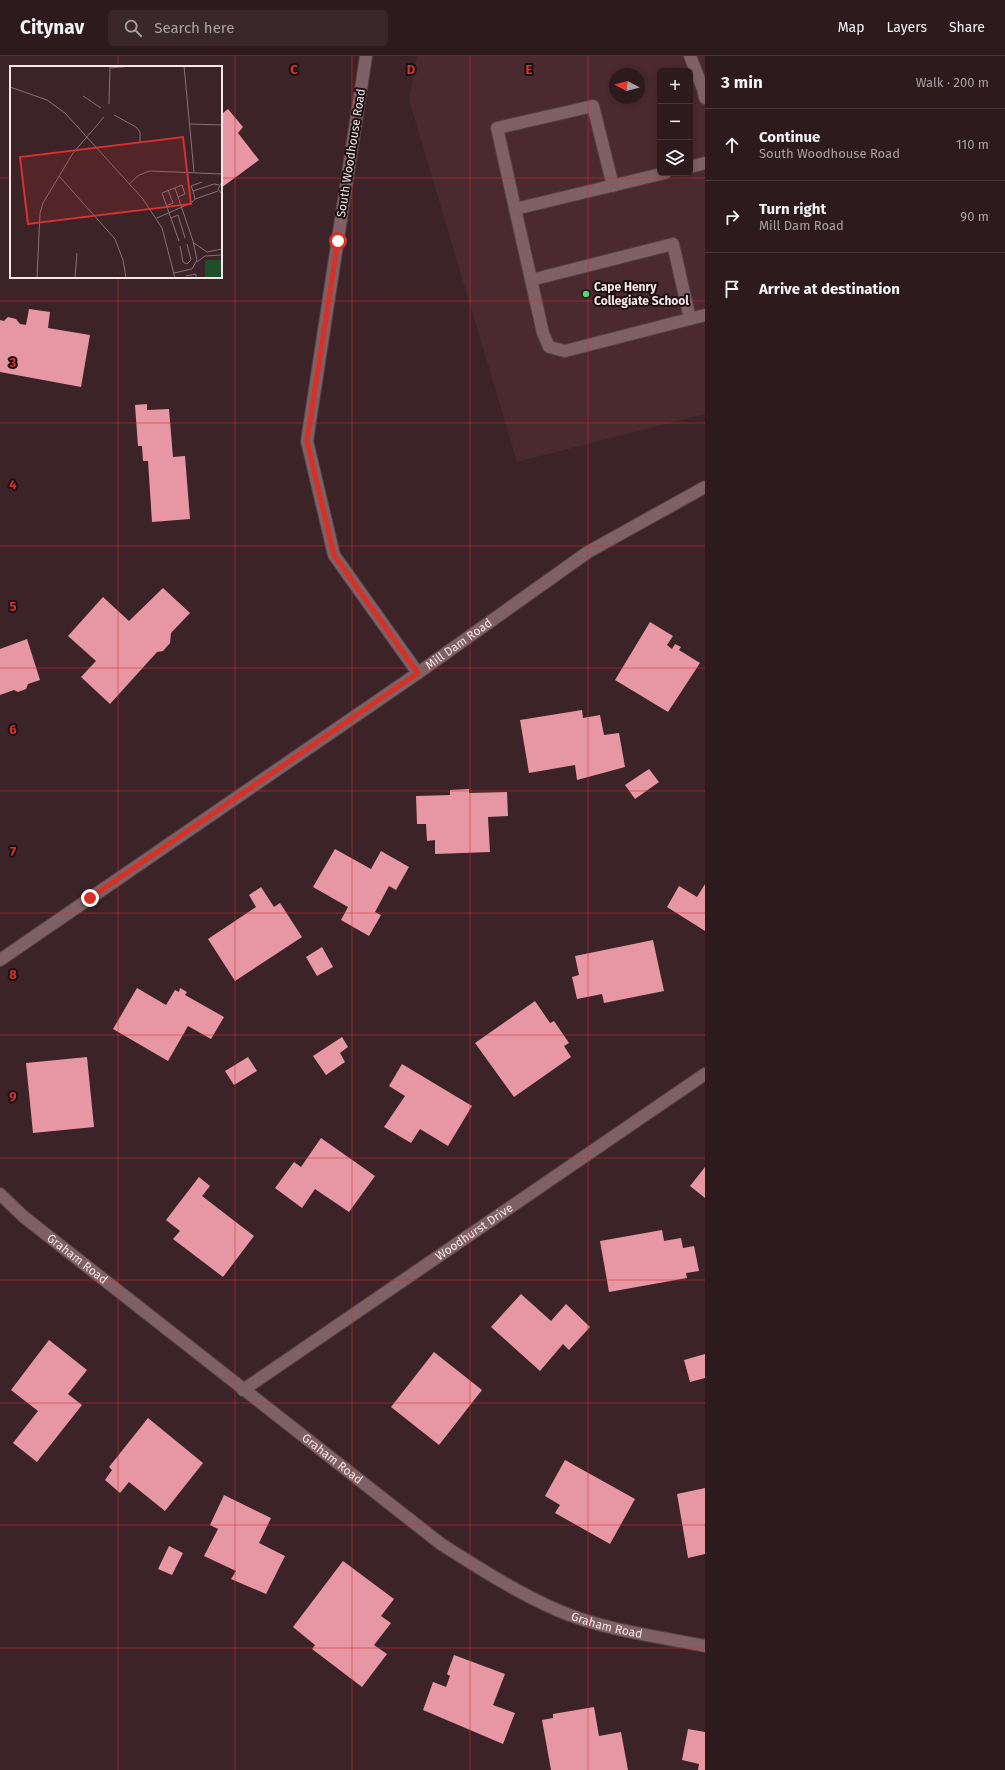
<!DOCTYPE html>
<meta charset="utf-8">
<style>
body{margin:0;font-family:"Fira Sans",sans-serif;background:#39272a;color:#f1f3f6}
.controls{position:absolute;right:12px;top:12px;display:grid;overflow:hidden;border-radius:6px;box-shadow:0 2px 6px #0003}
.controls button{width:36px;height:36px;display:grid;place-items:center;padding:0;border:0;border-bottom:1px solid #48383b;background:#2d1a1d;color:#f1f3f6;font:20px sans-serif}
.compass{position:absolute;left:609px;top:12px;width:36px;height:36px;border-radius:50%;background:#2d1a1d;box-shadow:0 2px 6px #0003;rotate:277deg}
.stop{position:absolute;width:12px;height:12px;margin:-9px;border:3px solid #d93025;border-radius:50%;background:#fff}
.stop.end{background:#d93025;border-color:#fff;box-shadow:0 1px 4px #0008}
.list{margin:0;padding:0;list-style:none}
h2{display:flex;justify-content:space-between;align-items:center;height:52px;margin:0;padding:0 16px;font-size:17px}
h2 small{font-size:13px;font-weight:400;color:#a7a1a4}
.list li{display:grid;grid-template-columns:26px 1fr auto;gap:12px;align-items:center;box-sizing:border-box;height:72px;padding:0 16px;border-top:1px solid #48383b}
.list b{display:block;font-size:15px;white-space:nowrap}
.list p{margin:0;font-size:13px;white-space:nowrap;color:#a7a1a4}
.list em{font-size:13px;font-style:normal;color:#a7a1a4}
.icon{flex:none;width:22px;height:22px;fill:none;stroke:currentColor;stroke-width:2;stroke-linecap:round;stroke-linejoin:round}
.map{position:relative;flex:none;width:705px;height:1714px;overflow:hidden}
header{display:flex;align-items:center;gap:24px;box-sizing:border-box;height:56px;padding:0 20px;background:#2d1a1d;border-bottom:1px solid #48383b}
header strong{font-size:19px}
nav{display:flex;gap:22px;margin-inline-start:auto;font-size:14px}
.search{width:280px;height:36px;background:#39272a;display:flex;align-items:center;gap:10px;box-sizing:border-box;padding:0 14px;border-radius:6px;color:#a7a1a4;font-size:15px}
main{display:flex}
aside{flex:1;background:#2d1a1d}
.map>svg:first-child{display:block}
</style>
<header>
<strong>Citynav</strong>
<div class="search"><svg class="icon" aria-label="search" viewBox="0 0 24 24"><circle cx="10" cy="10" r="6"/><path d="M15 15l6 6"/></svg>Search here</div>
<nav><a>Map</a><a>Layers</a><a>Share</a></nav>
</header>
<main>
<div class="map">
<svg width="705" height="1714" viewBox="0 0 705 1714">
<rect width="100%" height="100%" fill="#3c2327"/>
<path fill="#4a292f" fill-rule="evenodd" d="M 417,0 L 705,0 L 705,358 L 517,406 L 409,44 ZM 660,15 L 690,15 L 690,117 L 660,117 ZM 615,18 L 639,18 L 639,42 L 615,42 Z"/>
<g fill="#e797a4">
<path d="M 228,53 L 243,71 L 238,77 L 259,104 L 221,132 L 221,54 L 223,57 Z"/>
<path d="M 29,253 L 50,256 L 48,272 L 90,279 L 81,331 L 0,316 L 0,264 L 4,265 L 8,261 L 16,263 L 20,268 L 26,269 Z"/>
<path d="M 147,348 L 147,354 L 169,353 L 173,401 L 185,400 L 190,463 L 152,466 L 148,405 L 143,405 L 142,390 L 138,390 L 135,349 Z"/>
<path d="M 163,532 L 190,557 L 171,577 L 170,587 L 163,595 L 157,596 L 110,648 L 81,621 L 96,605 L 68,580 L 103,541 L 129,565 Z"/>
<path d="M 650,566 L 673,580 L 667,589 L 672,593 L 675,588 L 681,591 L 679,594 L 700,607 L 668,656 L 615,624 Z"/>
<path d="M 27,583 L 40,624 L 28,628 L 26,633 L 18,636 L 14,634 L 0,639 L 0,593 Z"/>
<path d="M 582,654 L 583,662 L 600,659 L 604,679 L 619,677 L 625,711 L 577,724 L 575,709 L 529,717 L 520,664 Z"/>
<path d="M 649,713 L 659,726 L 635,743 L 625,729 Z"/>
<path d="M 469,733 L 469,737 L 507,736 L 508,760 L 488,761 L 490,796 L 435,798 L 435,784 L 427,785 L 426,768 L 417,768 L 416,740 L 450,739 L 450,734 Z"/>
<path d="M 335,793 L 371,813 L 381,795 L 409,811 L 396,834 L 389,830 L 375,856 L 381,859 L 369,880 L 341,864 L 348,851 L 313,831 Z"/>
<path d="M 705,828 L 705,875 L 667,851 L 679,830 L 697,841 Z"/>
<path d="M 261,831 L 274,851 L 280,847 L 302,881 L 235,925 L 208,883 L 256,851 L 249,839 Z"/>
<path d="M 653,884 L 664,935 L 604,947 L 602,938 L 577,943 L 572,921 L 579,919 L 575,900 Z"/>
<path d="M 322,891 L 333,911 L 317,920 L 306,901 Z"/>
<path d="M 137,932 L 166,949 L 175,934 L 179,936 L 180,932 L 187,936 L 185,939 L 224,961 L 211,983 L 188,970 L 168,1005 L 113,973 Z"/>
<path d="M 535,945 L 550,967 L 554,965 L 569,987 L 564,990 L 571,1001 L 514,1041 L 475,987 Z"/>
<path d="M 342,981 L 348,991 L 340,997 L 345,1006 L 326,1019 L 313,1000 Z"/>
<path d="M 87,1001 L 94,1071 L 33,1077 L 26,1007 Z"/>
<path d="M 248,1001 L 257,1015 L 234,1029 L 225,1015 Z"/>
<path d="M 402,1008 L 472,1050 L 448,1090 L 420,1073 L 411,1087 L 384,1071 L 405,1040 L 389,1030 Z"/>
<path d="M 321,1082 L 375,1120 L 349,1156 L 315,1133 L 302,1152 L 275,1132 L 294,1106 L 301,1111 Z"/>
<path d="M 705,1111 L 705,1142 L 690,1130 Z"/>
<path d="M 199,1121 L 210,1130 L 202,1140 L 254,1180 L 223,1221 L 173,1183 L 180,1175 L 166,1164 Z"/>
<path d="M 662,1174 L 664,1185 L 681,1182 L 683,1192 L 694,1190 L 699,1215 L 686,1217 L 687,1222 L 609,1236 L 600,1185 Z"/>
<path d="M 521,1238 L 551,1265 L 566,1248 L 590,1271 L 569,1294 L 563,1288 L 540,1315 L 491,1271 Z"/>
<path d="M 49,1284 L 87,1314 L 68,1338 L 82,1349 L 37,1406 L 13,1387 L 38,1355 L 11,1334 Z"/>
<path d="M 434,1296 L 482,1334 L 439,1389 L 391,1351 Z"/>
<path d="M 705,1298 L 705,1322 L 690,1326 L 684,1304 Z"/>
<path d="M 148,1362 L 203,1407 L 165,1455 L 129,1426 L 120,1437 L 105,1424 L 112,1414 L 109,1411 Z"/>
<path d="M 565,1404 L 635,1443 L 610,1488 L 555,1457 L 560,1449 L 545,1440 Z"/>
<path d="M 705,1432 L 705,1498 L 688,1502 L 677,1438 Z"/>
<path d="M 224,1439 L 271,1462 L 259,1487 L 285,1500 L 266,1538 L 231,1523 L 236,1515 L 204,1500 L 218,1473 L 210,1469 Z"/>
<path d="M 169,1490 L 183,1497 L 172,1519 L 158,1513 Z"/>
<path d="M 343,1505 L 394,1543 L 381,1560 L 391,1567 L 374,1589 L 387,1598 L 362,1631 L 312,1593 L 315,1589 L 293,1571 Z"/>
<path d="M 454,1599 L 505,1618 L 493,1649 L 515,1657 L 503,1688 L 423,1654 L 433,1626 L 446,1631 L 450,1620 L 447,1618 Z"/>
<path d="M 594,1651 L 599,1680 L 621,1676 L 628,1714 L 551,1714 L 542,1664 L 553,1662 L 553,1658 Z"/>
<path d="M 688,1673 L 705,1676 L 705,1714 L 698,1714 L 699,1708 L 682,1704 Z"/>
</g>
<g fill="none" stroke-linecap="round" stroke-linejoin="round">
<g stroke="#553f44" stroke-width="14">
<g id="lane">
<path d="M 690,0 L 703,33 L 705,42"/>
<path d="M 690,111 L 705,107"/>
<path d="M 613,130 L 593,50 L 497,72 L 543,277 L 549,291 L 565,295 L 705,259"/>
<path d="M 515,153 L 665,117"/>
<path d="M 531,224 L 673,188 L 690,263"/>
</g>
</g>
<g stroke="#553f44" stroke-width="14">
<g id="street">
<path d="M 366,0 L 307,385 L 334,499 L 418,617"/>
<path id="s1" d="M 0,1138 L 24,1161 L 441,1488 C 479,1512 516,1536 557,1554 C 603,1574 656,1580 705,1590"/>
<path id="s2" d="M 243,1334 L 705,1018"/>
</g>
</g>
<g stroke="#553f44" stroke-width="14">
<g id="secondary">
<path id="s3" d="M 0,904 L 418,617 L 588,496 L 705,431"/>
</g>
</g>
<use href="#lane" stroke="#7e6065" stroke-width="12"/>
<use href="#street" stroke="#7e6065" stroke-width="12"/>
<use href="#secondary" stroke="#7e6065" stroke-width="12"/>
</g>
<g fill="none" stroke-linecap="round" stroke-linejoin="round">
<path stroke="#d93025" stroke-width="5" d="M 90,842 L 418,617 L 334,499 L 307,385 L 338,185"/>
</g>
<path fill="none" stroke="#d83132" stroke-width="1" stroke-opacity="0.55" d="M 118,0 L 118,11M 235,0 L 235,1714M 352,0 L 352,1714M 470,0 L 470,1714M 588,0 L 588,1714M 0,122 L 11,122M 221,122 L 705,122M 118,221 L 118,1714M 0,245 L 705,245M 0,367 L 705,367M 0,490 L 705,490M 0,612 L 705,612M 0,735 L 705,735M 0,857 L 705,857M 0,979 L 705,979M 0,1102 L 705,1102M 0,1224 L 705,1224M 0,1347 L 705,1347M 0,1469 L 705,1469M 0,1592 L 705,1592"/>
<circle fill="#4ed675" stroke="#1b1012" stroke-width="1.5" cx="586" cy="238" r="4"/>
<g text-anchor="middle" dominant-baseline="central" stroke-width="4" stroke-linejoin="round" paint-order="stroke">
<g font-size="12" fill="#f7e5e8" stroke="#1b1012">
<text transform="translate(351 97) rotate(-81)">South Woodhouse Road</text>
<text stroke="none"><textPath href="#s3" startOffset="557">Mill Dam Road</textPath></text>
<text stroke="none"><textPath href="#s2" startOffset="280">Woodhurst Drive</textPath></text>
<text stroke="none"><textPath href="#s1" startOffset="101">Graham Road</textPath></text>
<text stroke="none"><textPath href="#s1" startOffset="425">Graham Road</textPath></text>
<text stroke="none"><textPath href="#s1" startOffset="749">Graham Road</textPath></text>
</g>
<g font-size="12" font-weight="bold" fill="#f7e5e8" stroke="#1b1012" text-anchor="start">
<text x="594" y="231">Cape Henry<tspan x="594" dy="14">Collegiate School</tspan></text>
</g>
</g>
<g transform="translate(10 10)">
<rect width="212" height="212" fill="#3c2327"/>
<path d="M 195,194 L 212,194 L 212,212 L 195,212 Z" fill="#1d502a"/>
<path fill="none" stroke="#877174" stroke-width="1" d="M 174,0 L 184,106M 100,2 L 122,0M 0,21 L 37,34 L 55,47 L 133,133 L 152,162 L 165,212M 73,30 L 91,42M 99,38 L 100,0M 104,49 L 126,61 L 130,66 L 130,76M 180,58 L 212,59M 49,110 L 105,173 L 113,194 L 116,212M 212,116 L 208,123 L 212,128M 119,118 L 129,109 L 140,105 L 212,108M 183,125 L 181,120 L 192,116M 168,131 L 175,128 L 172,119 L 152,127 L 169,175M 185,133 L 208,125M 156,140 L 163,137 L 158,124M 147,152 L 181,137 L 185,133 L 183,125 L 204,118 L 209,119M 161,152 L 168,149 L 175,172M 184,177 L 197,186 L 212,183M 170,180 L 173,196 L 177,198 L 181,194 L 177,178M 187,196 L 195,190 L 212,189M 164,207 L 182,203 L 187,194 L 183,175 L 165,122M 176,210 L 186,208 L 186,212M 27,212 L 30,147 L 33,137 L 63,87 L 94,51M 65,212 L 67,187"/>
<path fill="#d83132" fill-opacity="0.15" stroke="#d83132" stroke-width="2" d="M 173,71 L 181,138 L 18,158 L 10,91 Z"/>
<rect width="212" height="212" fill="none" stroke="#f7e5e8" stroke-width="2"/>
</g>
<g font-size="13" text-anchor="middle" font-weight="bold" fill="#d83132" stroke="#1b1012" stroke-width="4" stroke-linejoin="round" paint-order="stroke">
<text x="294" y="18">C</text>
<text x="411" y="18">D</text>
<text x="529" y="18">E</text>
<text x="13" y="311">3</text>
<text x="13" y="433">4</text>
<text x="13" y="555">5</text>
<text x="13" y="678">6</text>
<text x="13" y="800">7</text>
<text x="13" y="923">8</text>
<text x="13" y="1045">9</text>
</g>
</svg>
<div class="controls">
<button>+</button>
<button>−</button>
<button><svg class="icon" aria-label="layers" viewBox="0 0 24 24"><path d="M12 4l9 5-9 5-9-5zM3 14l9 5 9-5"/></svg></button>
</div>
<svg class="compass" viewBox="-18 -18 36 36"><path d="M0-13l5 13h-10z" fill="#e53935"/><path d="M0 13l5-13h-10z" fill="#a7a1a4"/></svg>
<div class="stop" style="left:338px;top:185px"></div>
<div class="stop end" style="left:90px;top:842px"></div>
</div>
<aside>
<h2>3 min<small>Walk · 200 m</small></h2>
<ul class="list">
<li><svg class="icon" aria-label="ahead" viewBox="0 0 24 24"><path d="M12 20V5M6 11l6-6 6 6"/></svg><div><b>Continue</b><p>South Woodhouse Road</p></div><em>110 m</em></li>
<li><svg class="icon" aria-label="right" viewBox="0 0 24 24"><path d="M7 20v-9h11M14 6l5 5-5 5"/></svg><div><b>Turn right</b><p>Mill Dam Road</p></div><em>90 m</em></li>
<li><svg class="icon" aria-label="arrive" viewBox="0 0 24 24"><path d="M6 21V4h12l-3 4 3 4H6"/></svg><div><b>Arrive at destination</b></div></li>
</ul>
</aside>
</main>
